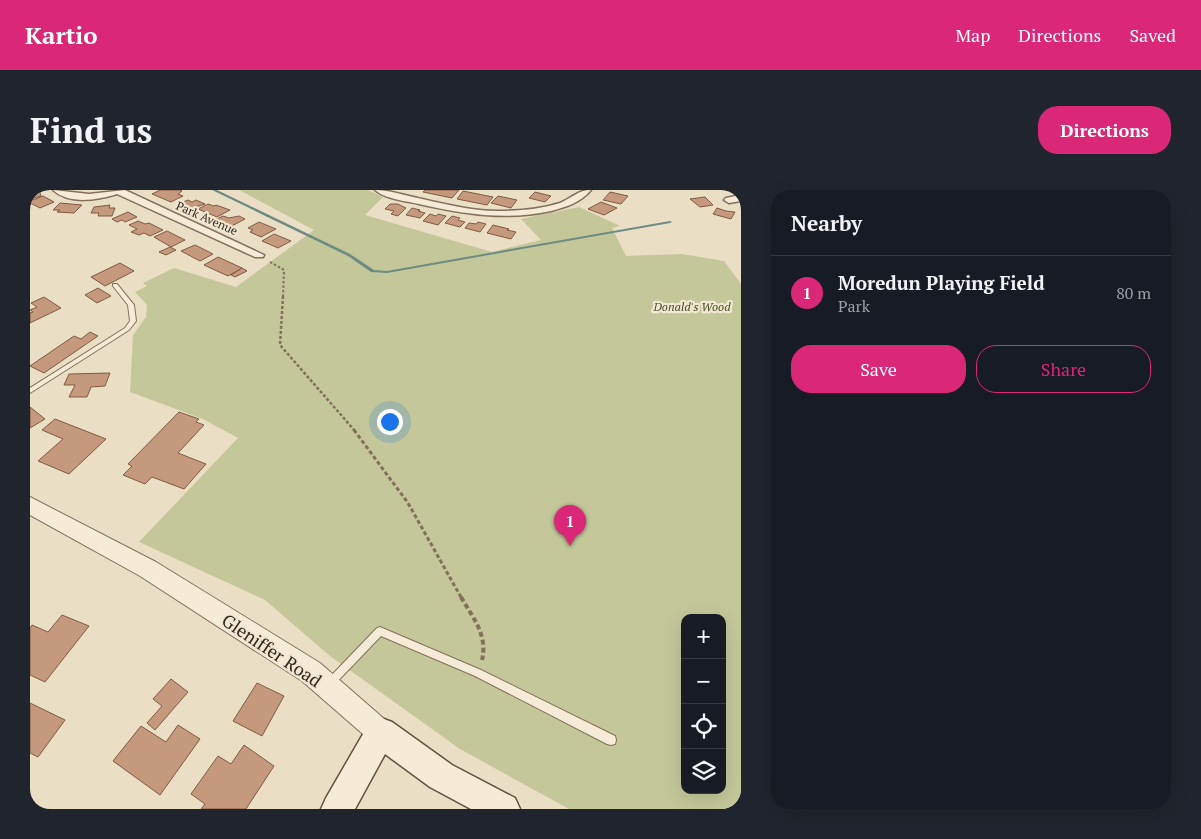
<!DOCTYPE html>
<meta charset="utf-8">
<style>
body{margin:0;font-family:"PT Serif",serif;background:#20242c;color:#f1f3f6}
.controls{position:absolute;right:15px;bottom:15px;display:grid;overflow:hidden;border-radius:10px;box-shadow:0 5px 20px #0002}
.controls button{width:45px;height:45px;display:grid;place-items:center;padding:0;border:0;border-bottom:1px solid #363941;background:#171b24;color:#f1f3f6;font:25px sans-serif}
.you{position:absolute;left:359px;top:231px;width:18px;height:18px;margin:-12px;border:4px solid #fff;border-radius:50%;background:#1a73e8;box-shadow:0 0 0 8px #1a73e833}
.badge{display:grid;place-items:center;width:32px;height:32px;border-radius:50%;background:#db2777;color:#fff;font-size:16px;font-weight:700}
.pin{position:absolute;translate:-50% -41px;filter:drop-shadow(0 1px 2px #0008)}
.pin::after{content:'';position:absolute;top:26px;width:18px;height:15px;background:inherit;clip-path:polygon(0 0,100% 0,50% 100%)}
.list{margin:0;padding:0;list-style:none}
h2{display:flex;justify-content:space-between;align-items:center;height:65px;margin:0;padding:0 20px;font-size:21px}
h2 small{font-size:16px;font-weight:400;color:#9ea1a6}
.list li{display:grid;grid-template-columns:32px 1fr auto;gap:15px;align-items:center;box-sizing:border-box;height:75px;padding:0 20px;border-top:1px solid #363941}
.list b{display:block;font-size:19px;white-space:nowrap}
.list p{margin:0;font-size:16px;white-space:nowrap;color:#9ea1a6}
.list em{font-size:16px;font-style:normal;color:#9ea1a6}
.actions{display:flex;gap:10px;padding:15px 20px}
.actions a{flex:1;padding:11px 0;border:1px solid #db2777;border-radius:20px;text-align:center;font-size:18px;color:#db2777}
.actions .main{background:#db2777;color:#fff}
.icon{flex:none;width:28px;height:28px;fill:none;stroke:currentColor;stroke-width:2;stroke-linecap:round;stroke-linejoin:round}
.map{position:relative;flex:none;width:711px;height:619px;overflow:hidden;border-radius:20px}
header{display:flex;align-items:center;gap:30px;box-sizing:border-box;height:70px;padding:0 25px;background:#db2777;color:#fff}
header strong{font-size:24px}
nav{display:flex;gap:28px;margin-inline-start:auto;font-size:18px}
.intro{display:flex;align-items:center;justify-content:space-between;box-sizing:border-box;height:120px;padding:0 30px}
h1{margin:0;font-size:35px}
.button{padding:12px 22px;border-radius:20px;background:#db2777;color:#fff;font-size:18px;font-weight:700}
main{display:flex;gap:30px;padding:0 30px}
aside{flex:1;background:#171b24;border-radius:20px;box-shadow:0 5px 20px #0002}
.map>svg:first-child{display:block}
</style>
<header>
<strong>Kartio</strong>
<nav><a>Map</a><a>Directions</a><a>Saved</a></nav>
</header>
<div class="intro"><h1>Find us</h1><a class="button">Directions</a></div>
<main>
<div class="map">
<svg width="711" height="619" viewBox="0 0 711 619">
<rect width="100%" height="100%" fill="#eadec4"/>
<path fill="#c3c799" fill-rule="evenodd" d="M 209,0 L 338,0 L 353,7 L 335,25 L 462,62 L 511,50 L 491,29 L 549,17 L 590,36 L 582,38 L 596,66 L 652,64 L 694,71 L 711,94 L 711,619 L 539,619 L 430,559 L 300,466 L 235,410 L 109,352 L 208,248 L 173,229 L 100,202 L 103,145 L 116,127 L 117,115 L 105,102 L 117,96 L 113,93 L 144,78 L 206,97 L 284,40 ZM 655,428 L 692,428 L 692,600 L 655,600 Z"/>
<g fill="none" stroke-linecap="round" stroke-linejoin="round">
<path fill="#6d8b82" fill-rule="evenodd" d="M 182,0 L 187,0 L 320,64 L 344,80 L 357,81 L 640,31 L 642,32 L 640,33 L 357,83 L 341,82 L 318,66 Z"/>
</g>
<g fill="#c5997d" stroke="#805a44">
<path d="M 0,0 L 9,0 L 11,6 L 0,9 Z"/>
<path d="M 130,0 L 149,0 L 152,1 L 148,4 L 153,6 L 141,12 L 122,4 Z"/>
<path d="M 395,0 L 429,0 L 422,8 L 393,2 Z"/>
<path d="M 433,1 L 463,7 L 457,15 L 427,9 Z"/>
<path d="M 505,2 L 521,6 L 515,12 L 499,8 Z"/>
<path d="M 580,2 L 598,6 L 591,14 L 573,10 Z"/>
<path d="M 13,6 L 24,12 L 10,18 L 0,13 L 0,11 Z"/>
<path d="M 468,6 L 487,10 L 481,18 L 461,13 Z"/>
<path d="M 675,7 L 683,15 L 670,17 L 660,9 Z"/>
<path d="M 158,10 L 162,12 L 166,10 L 175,14 L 156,20 L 146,15 Z"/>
<path d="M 571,12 L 587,18 L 574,25 L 558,19 Z"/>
<path d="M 30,13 L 52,15 L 44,23 L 27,22 L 30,20 L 23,20 Z"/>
<path d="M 178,14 L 184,16 L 186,15 L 200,20 L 187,27 L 168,19 Z"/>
<path d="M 360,14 L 368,14 L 376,18 L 368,26 L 361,24 L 364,21 L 355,19 Z"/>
<path d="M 80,15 L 79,18 L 85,18 L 82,26 L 68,26 L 69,23 L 61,23 L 64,17 Z"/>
<path d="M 382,18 L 390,20 L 388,21 L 395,23 L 390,28 L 376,25 Z"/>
<path d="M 687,18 L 696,21 L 705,22 L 701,29 L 683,24 Z"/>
<path d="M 98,22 L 107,27 L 95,32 L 92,30 L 87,32 L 82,29 Z"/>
<path d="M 400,24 L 406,26 L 408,24 L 416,26 L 408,35 L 393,31 Z"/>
<path d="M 193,26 L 199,28 L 209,26 L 215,29 L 198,38 L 183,31 Z"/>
<path d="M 422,26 L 430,28 L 428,30 L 435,32 L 430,37 L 415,33 Z"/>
<path d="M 108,31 L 115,34 L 119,33 L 133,40 L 120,46 L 114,43 L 109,45 L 101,42 L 107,39 L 99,35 Z"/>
<path d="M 229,32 L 246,39 L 231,47 L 220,42 L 223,40 L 218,38 Z"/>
<path d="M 448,32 L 456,34 L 450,42 L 435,38 L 439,33 L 446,34 Z"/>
<path d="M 463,35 L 479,39 L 477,40 L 486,42 L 481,49 L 457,43 Z"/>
<path d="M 137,41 L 155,50 L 141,57 L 124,47 Z"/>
<path d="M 244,44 L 261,51 L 248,58 L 232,51 Z"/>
<path d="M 165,55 L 183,64 L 170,71 L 151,61 Z"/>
<path d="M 140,57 L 146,60 L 136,65 L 129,62 Z"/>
<path d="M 188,67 L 212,78 L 198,86 L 174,75 Z"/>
<path d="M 90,73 L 104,81 L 75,96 L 61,87 Z"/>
<path d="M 212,78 L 217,81 L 205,87 L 201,85 Z"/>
<path d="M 68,98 L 81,106 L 67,113 L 55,105 Z"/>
<path d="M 14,107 L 31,118 L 0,133 L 0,123 L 3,122 L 0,120 L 7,117 L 1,113 Z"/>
<path d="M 60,142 L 68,146 L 14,183 L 0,176 L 44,146 L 51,149 Z"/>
<path d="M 80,183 L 75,196 L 61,197 L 57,207 L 39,207 L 45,195 L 34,195 L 39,184 Z"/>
<path d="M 0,217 L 15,229 L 0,238 Z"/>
<path d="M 149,222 L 169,229 L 166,232 L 174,235 L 148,263 L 176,274 L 154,299 L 122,287 L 115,294 L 93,285 L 102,276 L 98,274 Z"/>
<path d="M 25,229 L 76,249 L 39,284 L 8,271 L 33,249 L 12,240 Z"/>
<path d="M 32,425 L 59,436 L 15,492 L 0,485 L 0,438 L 2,435 L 18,442 Z"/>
<path d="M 141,489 L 158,502 L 125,540 L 117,533 L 132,516 L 123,509 Z"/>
<path d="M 227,493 L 254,506 L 232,546 L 203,531 Z"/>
<path d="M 0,513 L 35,530 L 8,567 L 0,563 Z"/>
<path d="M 148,535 L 170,549 L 130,605 L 83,571 L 111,536 L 136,552 Z"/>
<path d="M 214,555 L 244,576 L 216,619 L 171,619 L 175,614 L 161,604 L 188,566 L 201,574 Z"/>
</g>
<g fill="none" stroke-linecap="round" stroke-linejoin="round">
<g stroke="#83705c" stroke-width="2">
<g id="service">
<path d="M 83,94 L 87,94 L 104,115 L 106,131 L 99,140 L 0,203 L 0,198 L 95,138 L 100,131 L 98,115 L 83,96 Z"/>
<path d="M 350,437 L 451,480 L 585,546 L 586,550 L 585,554 L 581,555 L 577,554 L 445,486 L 351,446 L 303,496 L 300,498 L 297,496 L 295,493 L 297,490 L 347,438 Z"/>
</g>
</g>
<g stroke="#83705c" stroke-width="3">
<g id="minor">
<path d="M 23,0 L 59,4 L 95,0 L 234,65 L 233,67 L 225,67 L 87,4 C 68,10 39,15 23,0 Z"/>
<path d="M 345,0 C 359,0 370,4 383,7 C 411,13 440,21 469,21 C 489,21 511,19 530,13 C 542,8 548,0 561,0 C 550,13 536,17 521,21 C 475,31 434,24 389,14 C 376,11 355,9 345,0 Z"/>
<path d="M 711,5 L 711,11 L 699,13 L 694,10 L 696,8 Z"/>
</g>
</g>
<g stroke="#83705c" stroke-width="2">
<path id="tertiary" d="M 0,307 L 126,372 L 290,473 L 360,534 L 364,543 L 360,552 L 351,556 L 342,552 L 272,491 L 110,386 L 0,325 Z"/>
</g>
<g stroke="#65513f" stroke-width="3">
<path id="secondary" d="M 351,528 L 362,532 L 422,575 L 485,608 L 490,619 L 441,619 L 400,597 L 355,564 L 325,619 L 291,619 L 296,608 L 340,532 Z"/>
</g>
<path stroke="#83705c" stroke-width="2" stroke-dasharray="2.5 2" stroke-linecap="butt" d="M 240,72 L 254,80 L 253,107"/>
<path stroke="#83705c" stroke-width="2.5" stroke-dasharray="3 2" stroke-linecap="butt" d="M 253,106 L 250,155 L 325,241"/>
<path stroke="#83705c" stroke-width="3" stroke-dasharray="4 2.5" stroke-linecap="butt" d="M 324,240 L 378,313 L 432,409"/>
<path stroke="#83705c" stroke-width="4" stroke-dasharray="5 3" stroke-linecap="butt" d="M 431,407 C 443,428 458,445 452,470"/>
<use href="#service" fill="#f6ebd6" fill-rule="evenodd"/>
<use href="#minor" fill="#f6ebd6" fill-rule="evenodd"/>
<use href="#tertiary" fill="#f6ebd6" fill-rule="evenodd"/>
<use href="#secondary" fill="#f6ebd6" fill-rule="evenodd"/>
</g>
<g text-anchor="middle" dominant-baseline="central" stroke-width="4.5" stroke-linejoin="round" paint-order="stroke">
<g font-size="12" fill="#34281f" stroke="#f2e8d2">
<text transform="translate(177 28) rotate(24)">Park Avenue</text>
</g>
<g font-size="12" font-style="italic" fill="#464f27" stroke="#f2e8d2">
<text x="662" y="116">Donald's Wood</text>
</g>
<g font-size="18" fill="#34281f" stroke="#f2e8d2">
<text transform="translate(242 460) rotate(34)">Gleniffer Road</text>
</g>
</g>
</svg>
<div class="controls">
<button>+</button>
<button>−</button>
<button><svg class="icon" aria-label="locate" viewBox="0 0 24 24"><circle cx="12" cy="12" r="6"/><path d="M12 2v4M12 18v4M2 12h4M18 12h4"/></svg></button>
<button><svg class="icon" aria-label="layers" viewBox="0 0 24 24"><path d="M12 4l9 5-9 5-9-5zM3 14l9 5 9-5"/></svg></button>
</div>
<div class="you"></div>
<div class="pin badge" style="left:540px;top:356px">1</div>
</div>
<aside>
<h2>Nearby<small></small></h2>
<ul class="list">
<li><span class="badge">1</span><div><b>Moredun Playing Field</b><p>Park</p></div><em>80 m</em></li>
</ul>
<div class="actions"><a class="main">Save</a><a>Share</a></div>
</aside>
</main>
